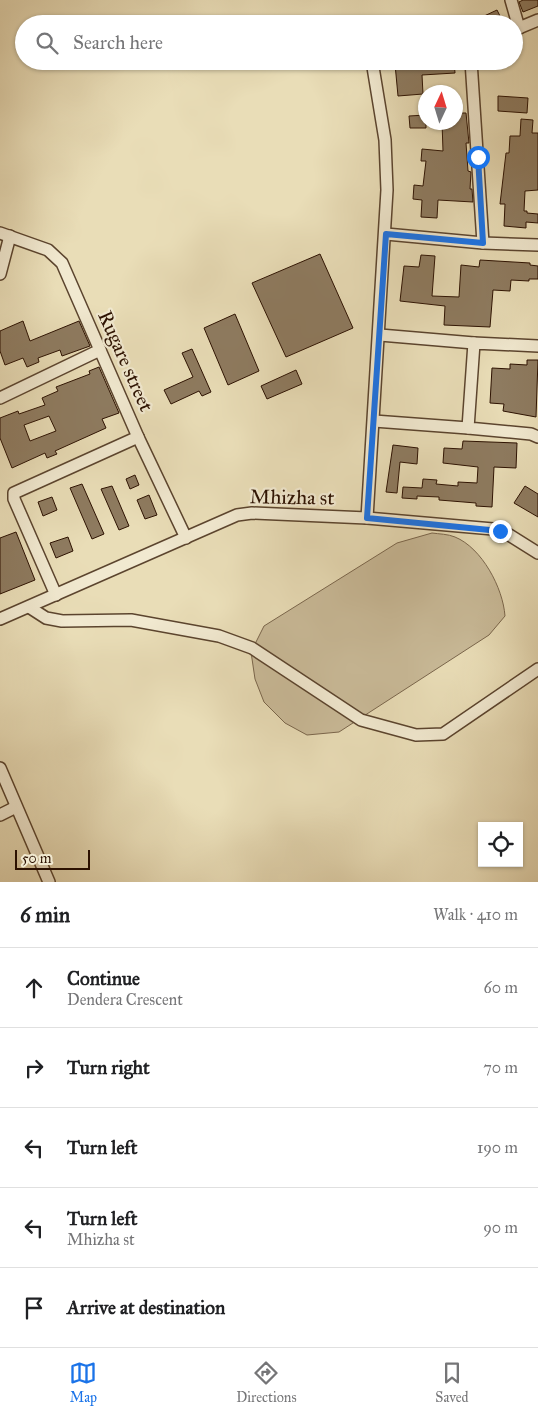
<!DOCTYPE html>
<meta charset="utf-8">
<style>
body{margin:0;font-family:"IM FELL Great Primer",serif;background:#f2f2f2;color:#202124}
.controls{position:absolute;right:15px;bottom:15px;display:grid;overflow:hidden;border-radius:0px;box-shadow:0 1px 4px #0004}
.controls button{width:45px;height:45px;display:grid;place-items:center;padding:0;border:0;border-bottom:1px solid #e0e0e0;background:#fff;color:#202124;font:25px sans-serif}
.compass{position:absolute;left:418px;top:85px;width:45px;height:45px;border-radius:50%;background:#fff;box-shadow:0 1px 4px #0004;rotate:4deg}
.scale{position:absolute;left:15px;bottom:12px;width:75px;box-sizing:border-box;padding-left:5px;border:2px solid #2c1101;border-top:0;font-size:14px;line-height:18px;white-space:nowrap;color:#2c1101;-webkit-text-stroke:4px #f1e9d0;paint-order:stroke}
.stop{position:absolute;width:15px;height:15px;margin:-11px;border:4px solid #1a73e8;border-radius:50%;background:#fff}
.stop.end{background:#1a73e8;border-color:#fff;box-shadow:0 1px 5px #0008}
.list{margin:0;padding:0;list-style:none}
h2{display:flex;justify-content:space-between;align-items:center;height:65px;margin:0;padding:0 20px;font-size:21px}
h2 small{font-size:16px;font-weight:400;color:#757577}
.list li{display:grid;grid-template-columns:32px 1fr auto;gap:15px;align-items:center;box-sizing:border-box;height:80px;padding:0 20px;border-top:1px solid #e0e0e0}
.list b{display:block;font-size:19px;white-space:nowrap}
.list p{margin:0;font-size:16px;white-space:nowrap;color:#757577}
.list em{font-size:16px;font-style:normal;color:#757577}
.icon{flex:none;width:28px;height:28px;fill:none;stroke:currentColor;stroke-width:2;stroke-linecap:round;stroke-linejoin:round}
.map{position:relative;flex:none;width:538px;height:882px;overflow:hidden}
.search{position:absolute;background:#fff;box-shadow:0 1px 4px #0004;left:15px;right:15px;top:15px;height:55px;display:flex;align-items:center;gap:12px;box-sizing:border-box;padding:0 18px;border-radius:28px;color:#757577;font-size:19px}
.sheet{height:465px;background:#fff}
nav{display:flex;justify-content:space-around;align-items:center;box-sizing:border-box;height:70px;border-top:1px solid #e0e0e0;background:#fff;font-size:14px;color:#757577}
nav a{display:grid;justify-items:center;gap:2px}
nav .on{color:#1a73e8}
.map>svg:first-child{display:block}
</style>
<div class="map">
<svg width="538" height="882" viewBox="0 0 538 882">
<rect width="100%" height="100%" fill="#e9ddb7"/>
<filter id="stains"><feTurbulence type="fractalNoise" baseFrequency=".004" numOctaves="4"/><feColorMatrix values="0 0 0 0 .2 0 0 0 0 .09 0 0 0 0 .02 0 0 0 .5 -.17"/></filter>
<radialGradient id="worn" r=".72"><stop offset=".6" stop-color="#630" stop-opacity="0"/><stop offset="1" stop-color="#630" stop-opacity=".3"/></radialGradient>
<path fill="#c9ba98" stroke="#7a664c" d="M 432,533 C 439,534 448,534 455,537 C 482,548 503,588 505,616 L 489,635 L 339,732 L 307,735 L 285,723 L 264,702 L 255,679 L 251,652 L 264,626 L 397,543 Z"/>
<g fill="#8e7b60" stroke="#2c1101" fill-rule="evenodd">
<path d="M 523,0 L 538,0 L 538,6 L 523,12 L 519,2 Z"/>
<path d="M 497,10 L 504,24 L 467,24 Z"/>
<path d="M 429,61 L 454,61 L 455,73 L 422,75 L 423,94 L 398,96 L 395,64 L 429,63 Z"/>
<path d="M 498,96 L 528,98 L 527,113 L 498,111 Z"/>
<path d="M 456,113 L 466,113 L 469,143 L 466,143 L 468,171 L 471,172 L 470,189 L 472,189 L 473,202 L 438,200 L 437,218 L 421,217 L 422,200 L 413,199 L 414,185 L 423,186 L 426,161 L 421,161 L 422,149 L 443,151 L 442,122 L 456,122 Z"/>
<path d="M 426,115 L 426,128 L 410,128 L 409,116 Z"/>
<path d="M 521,119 L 533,120 L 532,133 L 538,133 L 538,190 L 525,191 L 524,211 L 527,211 L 527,213 L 538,214 L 538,223 L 526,222 L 526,228 L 504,226 L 505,204 L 500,204 L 506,153 L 509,153 L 510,136 L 520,136 Z"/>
<path d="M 320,254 L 353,328 L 286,357 L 252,283 Z"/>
<path d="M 421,255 L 435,256 L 432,296 L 459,297 L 461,265 L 479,267 L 480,260 L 530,263 L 530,265 L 538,266 L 538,279 L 529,279 L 529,281 L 511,280 L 510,291 L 493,290 L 490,327 L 444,325 L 445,306 L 400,301 L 404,266 L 419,267 Z"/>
<path d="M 235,314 L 259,371 L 228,385 L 204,328 Z"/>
<path d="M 23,321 L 30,341 L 79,321 L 90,346 L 62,356 L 60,350 L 38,358 L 39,362 L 27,367 L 23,358 L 5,365 L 0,351 L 0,331 Z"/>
<path d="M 192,349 L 211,392 L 202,396 L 199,391 L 171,404 L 164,390 L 193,377 L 182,353 Z"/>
<path d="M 527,360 L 538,360 L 536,417 L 503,411 L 504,404 L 490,403 L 492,368 L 510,369 L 510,364 L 527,365 Z"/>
<path d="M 99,367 L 119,413 L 102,419 L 106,428 L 55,451 L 57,454 L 47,458 L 45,453 L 12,468 L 0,438 L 0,418 L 18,411 L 19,414 L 45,405 L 42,398 L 58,391 L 56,387 L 90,374 L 89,371 ZM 49,416 L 56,431 L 30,441 L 24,425 Z"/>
<path d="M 296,370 L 302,384 L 267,399 L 261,386 Z"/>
<path d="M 463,441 L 517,443 L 516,468 L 494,467 L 492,507 L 476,506 L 476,503 L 439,500 L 439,497 L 417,496 L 417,499 L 402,498 L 403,487 L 422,488 L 423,479 L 437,480 L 436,484 L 458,486 L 458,482 L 477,483 L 478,467 L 443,463 L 444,448 L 462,449 Z"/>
<path d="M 393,445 L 418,448 L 417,464 L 400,462 L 397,493 L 386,492 Z"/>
<path d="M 135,475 L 139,485 L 130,489 L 126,479 Z"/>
<path d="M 82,484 L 104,534 L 92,539 L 70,488 Z"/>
<path d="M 112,486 L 129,526 L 119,530 L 101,489 Z"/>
<path d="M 525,486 L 538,494 L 538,517 L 514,503 Z"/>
<path d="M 149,495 L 157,515 L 145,519 L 137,500 Z"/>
<path d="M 52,497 L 57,510 L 43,516 L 38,502 Z"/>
<path d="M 16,532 L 35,580 L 0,594 L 0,538 Z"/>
<path d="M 68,537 L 73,551 L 56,558 L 50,543 Z"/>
</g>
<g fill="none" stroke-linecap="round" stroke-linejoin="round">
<g stroke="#5b442e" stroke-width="14">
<g id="minor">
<path d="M 511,0 L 519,28"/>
<path d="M 514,30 L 538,20"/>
<path d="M 471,61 L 483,243"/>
<path d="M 0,233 L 48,250 L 62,263 L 138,437 L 186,538"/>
<path d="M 386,234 L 483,243 L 538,245"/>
<path d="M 0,274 L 10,236"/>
<path d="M 380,335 L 474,343"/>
<path d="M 538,346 L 474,343 L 468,428 L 531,434 L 538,437"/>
<path d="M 0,398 L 100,350"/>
<path d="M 374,421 L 468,428"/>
<path d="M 367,518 L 387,190 L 385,140 L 372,61"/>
<path d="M 56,595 L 14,499 L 14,493 L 138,437"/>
<path d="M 29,607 L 46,618 L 62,621 L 131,620 L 219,636 L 252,648 L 361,720 L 416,735 L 443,734 L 538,669"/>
<path d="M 0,619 L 237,515 L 252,513 L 367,518 L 493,529 L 506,533 L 538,553"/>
<path d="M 0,768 L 49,882"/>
<path d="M 0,815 L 16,807"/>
</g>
</g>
<use href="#minor" stroke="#f1e9d0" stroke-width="11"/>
</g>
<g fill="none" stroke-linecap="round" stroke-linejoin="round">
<path stroke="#1a73e8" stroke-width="6" d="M 478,157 L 483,243 L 386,234 L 367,518 L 500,531"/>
</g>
<g text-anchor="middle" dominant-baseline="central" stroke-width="4.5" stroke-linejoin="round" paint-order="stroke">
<g font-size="20" fill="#2c1101" stroke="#f1e9d0">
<text transform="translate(126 361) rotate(66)">Rugare street</text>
<text transform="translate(292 497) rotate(1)">Mhizha st</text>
</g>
</g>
<rect width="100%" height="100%" filter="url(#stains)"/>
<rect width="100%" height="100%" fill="url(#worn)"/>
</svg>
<div class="controls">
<button><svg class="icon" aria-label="locate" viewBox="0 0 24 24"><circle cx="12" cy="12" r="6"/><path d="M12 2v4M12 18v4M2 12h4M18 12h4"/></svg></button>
</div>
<svg class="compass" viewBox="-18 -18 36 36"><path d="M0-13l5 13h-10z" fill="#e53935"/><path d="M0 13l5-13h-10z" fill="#757577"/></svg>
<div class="scale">50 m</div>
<div class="stop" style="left:478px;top:157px"></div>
<div class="stop end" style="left:500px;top:531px"></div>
<div class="search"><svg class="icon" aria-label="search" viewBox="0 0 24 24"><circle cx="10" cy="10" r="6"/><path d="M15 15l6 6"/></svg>Search here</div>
</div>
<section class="sheet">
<h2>6 min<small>Walk · 410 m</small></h2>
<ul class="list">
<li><svg class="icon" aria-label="ahead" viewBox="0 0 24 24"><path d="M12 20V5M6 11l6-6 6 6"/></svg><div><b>Continue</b><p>Dendera Crescent</p></div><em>60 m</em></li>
<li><svg class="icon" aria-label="right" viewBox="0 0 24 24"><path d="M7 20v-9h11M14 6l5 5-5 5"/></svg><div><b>Turn right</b></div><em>70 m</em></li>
<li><svg class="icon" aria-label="left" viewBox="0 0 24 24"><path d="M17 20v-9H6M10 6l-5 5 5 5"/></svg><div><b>Turn left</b></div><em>190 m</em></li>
<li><svg class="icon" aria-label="left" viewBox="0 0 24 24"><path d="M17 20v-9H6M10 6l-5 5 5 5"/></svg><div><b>Turn left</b><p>Mhizha st</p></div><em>90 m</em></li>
<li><svg class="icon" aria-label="arrive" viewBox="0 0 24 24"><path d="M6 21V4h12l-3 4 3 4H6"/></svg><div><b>Arrive at destination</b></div></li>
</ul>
</section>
<nav>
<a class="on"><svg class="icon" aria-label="map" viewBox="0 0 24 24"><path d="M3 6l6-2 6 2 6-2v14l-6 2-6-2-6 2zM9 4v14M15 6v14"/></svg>Map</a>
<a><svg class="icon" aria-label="directions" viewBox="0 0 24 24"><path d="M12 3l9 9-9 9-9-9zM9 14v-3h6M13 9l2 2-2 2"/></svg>Directions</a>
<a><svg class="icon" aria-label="saved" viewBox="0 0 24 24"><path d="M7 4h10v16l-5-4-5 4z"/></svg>Saved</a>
</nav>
